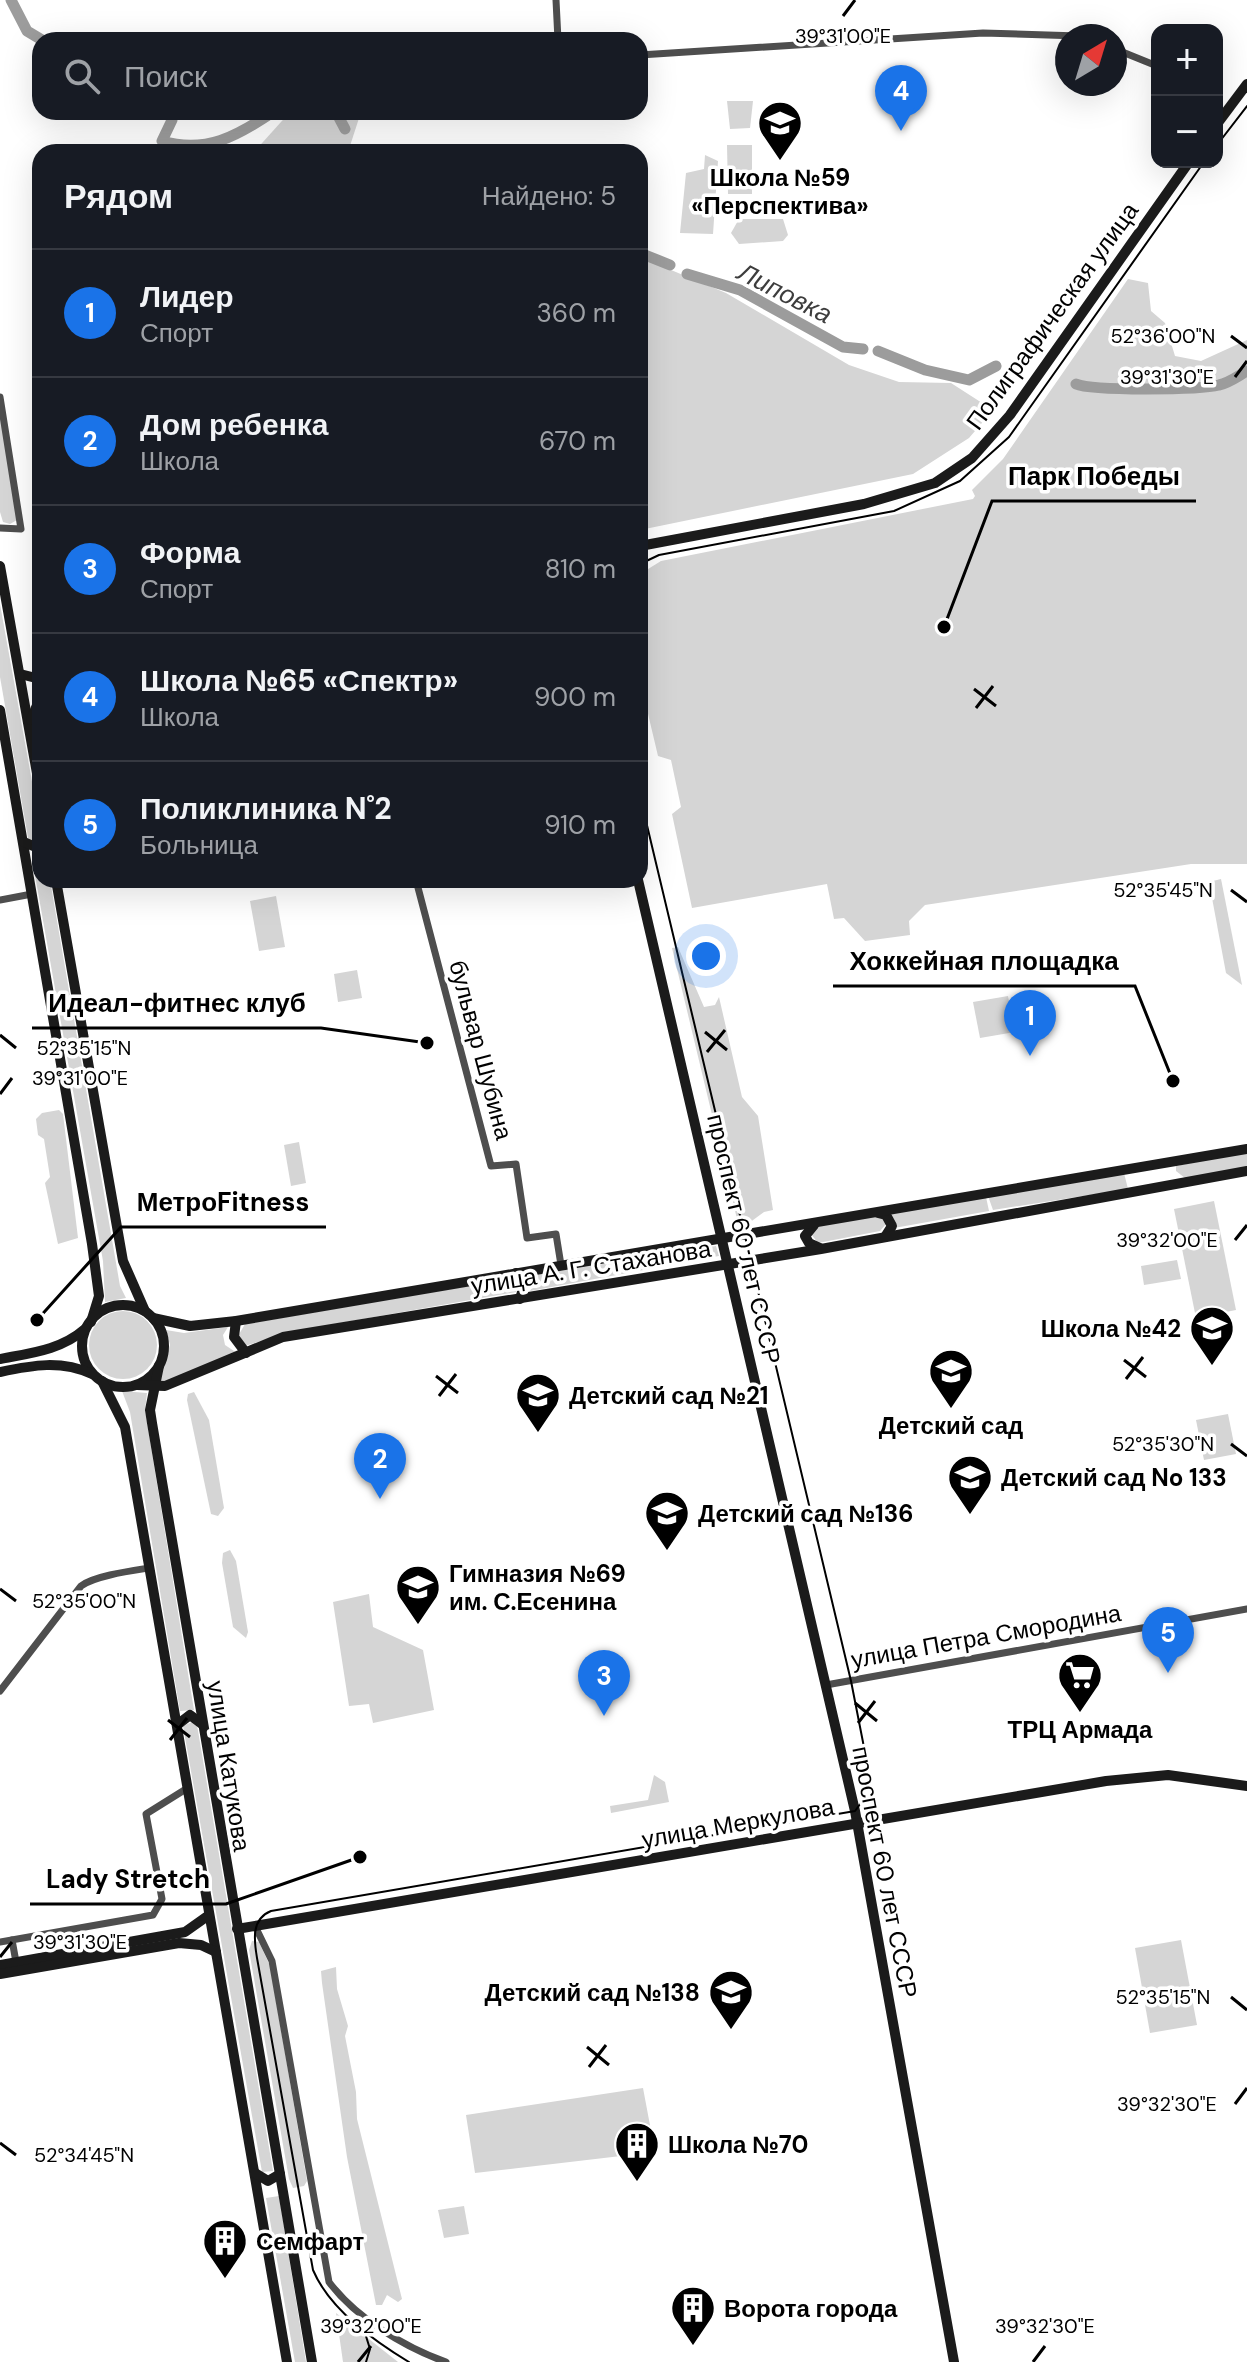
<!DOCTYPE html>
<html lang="ru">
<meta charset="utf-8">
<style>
body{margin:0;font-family:"DM Sans",sans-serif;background:#242831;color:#f1f3f6}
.controls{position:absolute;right:24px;top:24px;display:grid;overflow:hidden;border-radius:16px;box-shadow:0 8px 32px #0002}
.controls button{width:72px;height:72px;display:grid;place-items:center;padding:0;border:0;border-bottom:2px solid #363941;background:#171b24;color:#f1f3f6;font:40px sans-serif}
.compass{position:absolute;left:1055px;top:24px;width:72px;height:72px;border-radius:50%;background:#171b24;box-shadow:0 8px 32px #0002;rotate:38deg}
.you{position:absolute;left:706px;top:956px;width:28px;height:28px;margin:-20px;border:6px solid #fff;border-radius:50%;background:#1a73e8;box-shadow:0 0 0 12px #1a73e833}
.badge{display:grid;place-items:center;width:52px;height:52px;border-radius:50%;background:#1a73e8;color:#fff;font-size:26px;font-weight:700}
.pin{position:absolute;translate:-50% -66px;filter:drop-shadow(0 2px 4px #0008)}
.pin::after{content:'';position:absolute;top:42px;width:28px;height:24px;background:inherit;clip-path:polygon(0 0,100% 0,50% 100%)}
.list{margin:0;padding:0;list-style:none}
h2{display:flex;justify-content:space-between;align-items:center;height:104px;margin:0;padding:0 32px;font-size:34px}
h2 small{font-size:26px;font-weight:400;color:#9ea1a6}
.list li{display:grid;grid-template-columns:52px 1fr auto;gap:24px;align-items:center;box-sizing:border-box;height:128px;padding:0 32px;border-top:2px solid #363941}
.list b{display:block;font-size:30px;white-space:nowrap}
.list p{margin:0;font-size:26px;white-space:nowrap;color:#9ea1a6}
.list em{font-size:26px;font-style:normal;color:#9ea1a6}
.icon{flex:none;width:44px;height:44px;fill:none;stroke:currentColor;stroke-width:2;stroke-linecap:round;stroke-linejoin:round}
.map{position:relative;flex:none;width:1247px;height:2362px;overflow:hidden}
.search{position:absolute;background:#171b24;box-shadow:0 8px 32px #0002;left:32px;top:32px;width:616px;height:88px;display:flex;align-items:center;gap:20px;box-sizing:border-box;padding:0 28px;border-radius:24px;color:#9ea1a6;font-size:30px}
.panel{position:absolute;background:#171b24;box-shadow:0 8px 32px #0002;left:32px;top:144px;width:616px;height:744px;border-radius:24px}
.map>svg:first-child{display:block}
</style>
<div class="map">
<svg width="1247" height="2362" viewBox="0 0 1247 2362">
<rect width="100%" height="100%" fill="#fff"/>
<g fill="#d5d5d5">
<path d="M 727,101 L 753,101 L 750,128 L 730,129 Z"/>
<path d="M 290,112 L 361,112 L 348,152 L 254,152 Z"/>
<path d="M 727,145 L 752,145 L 752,194 L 728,194 Z"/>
<path d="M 705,155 L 718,161 L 713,234 L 680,233 L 686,173 L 704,169 Z"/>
<path d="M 739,219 L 783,219 L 788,235 L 783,241 L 739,244 L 731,233 Z"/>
<path d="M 640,257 L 726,293 L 849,365 L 899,382 L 951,383 L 993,410 L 969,438 L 913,474 L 640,530 Z"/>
<path d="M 1128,279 L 1148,283 L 1151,311 L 1165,323 L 1175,356 L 1201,361 L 1247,340 L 1247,864 L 1191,864 L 925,905 L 909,921 L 910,935 L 865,941 L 844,918 L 834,919 L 827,884 L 692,908 L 672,814 L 681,807 L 671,760 L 658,756 L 640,680 L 640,574 L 661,561 L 973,499 L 975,496 L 972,490 L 1003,459 Z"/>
<path d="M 0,413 L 17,520 L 10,524 L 3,522 L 0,512 Z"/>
<path d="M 0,604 L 40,826 L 40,841 L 29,843 L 0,677 Z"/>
<path d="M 40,857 L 40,880 L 50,880 L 120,1286 L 126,1298 L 105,1302 L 103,1261 L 32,858 Z"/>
<path d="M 1221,879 L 1242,985 L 1226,973 L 1209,882 Z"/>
<path d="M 276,896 L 285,947 L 259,951 L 250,901 Z"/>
<path d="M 678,947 L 704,1007 L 715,1005 L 719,997 L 742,1097 L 758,1116 L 773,1210 L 764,1212 L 749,1223 L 737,1219 L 672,948 Z"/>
<path d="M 357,970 L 362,998 L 338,1002 L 334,974 Z"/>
<path d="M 1008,996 L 1015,1032 L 980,1038 L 973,1002 Z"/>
<path d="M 59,1110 L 63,1114 L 78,1238 L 58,1244 L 45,1183 L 50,1177 L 44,1139 L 38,1135 L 36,1119 L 42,1113 Z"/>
<path d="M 299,1142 L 306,1183 L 291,1186 L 284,1145 Z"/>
<path d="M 1247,1152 L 1247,1167 L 1185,1178 L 1176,1171 L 1176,1166 Z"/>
<path d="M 1124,1173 L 1128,1189 L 993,1210 L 988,1196 Z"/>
<path d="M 986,1197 L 989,1211 L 894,1228 L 891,1212 Z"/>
<path d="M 1214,1201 L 1236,1310 L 1196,1318 L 1174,1209 Z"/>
<path d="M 877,1215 L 883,1216 L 886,1224 L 880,1231 L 818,1243 L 811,1234 L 817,1226 Z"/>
<path d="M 716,1246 L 719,1256 L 530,1291 L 534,1284 L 528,1276 Z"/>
<path d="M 1177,1260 L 1181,1279 L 1144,1285 L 1141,1266 Z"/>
<path d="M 514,1278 L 520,1286 L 516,1292 L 289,1332 L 245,1346 L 238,1336 L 245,1324 Z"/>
<circle cx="123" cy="1345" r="34"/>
<path d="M 228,1327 L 223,1335 L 225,1345 L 237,1353 L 170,1382 L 158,1383 L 170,1345 L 166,1330 L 184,1333 Z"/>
<path d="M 122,1391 L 147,1393 L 145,1410 L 194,1710 L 180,1711 L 130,1412 Z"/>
<path d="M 194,1392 L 209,1420 L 224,1508 L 218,1516 L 211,1514 L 187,1400 L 188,1394 Z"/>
<path d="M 1228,1414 L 1236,1454 L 1204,1460 L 1196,1420 Z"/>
<path d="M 230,1550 L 236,1561 L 248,1632 L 246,1638 L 233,1627 L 222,1563 L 223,1553 Z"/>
<path d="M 369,1594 L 373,1627 L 423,1650 L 434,1710 L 373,1723 L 369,1704 L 349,1706 L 333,1602 Z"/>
<path d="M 192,1722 L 197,1725 L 273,2171 L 262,2172 L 183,1726 Z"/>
<path d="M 654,1775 L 665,1782 L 669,1802 L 611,1813 L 610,1806 L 648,1800 Z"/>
<path d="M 1181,1940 L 1197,2025 L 1150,2033 L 1135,1948 Z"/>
<path d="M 252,1941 L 259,1942 L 270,1966 L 307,2181 L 304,2186 L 293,2188 L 289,2179 L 249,1950 Z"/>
<path d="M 336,1967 L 337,1989 L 348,2026 L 345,2036 L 356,2092 L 357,2119 L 402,2299 L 398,2302 L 387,2295 L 382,2305 L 376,2305 L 347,2157 L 322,1983 L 321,1971 Z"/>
<path d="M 643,2088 L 655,2152 L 475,2173 L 466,2115 Z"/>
<path d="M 279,2196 L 306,2362 L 295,2362 L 266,2198 Z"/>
<path d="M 464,2206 L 469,2234 L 444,2238 L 438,2210 Z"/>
<path d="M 336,2313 L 398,2362 L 343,2362 Z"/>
</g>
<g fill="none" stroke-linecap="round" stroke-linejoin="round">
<g stroke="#9c9c9c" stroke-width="11">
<path d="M 11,0 L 27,31 L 42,40"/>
<path d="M 170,112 L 172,120 L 162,141 C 206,154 237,136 273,112"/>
<path d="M 336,112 L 345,129"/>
<path d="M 640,253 L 670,265"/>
<path d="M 687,274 L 740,290 L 843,347 L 863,349"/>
<path d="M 878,351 L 925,370 L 969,380 L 996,366"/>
<path d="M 1076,384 C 1092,391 1200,390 1219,385 C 1229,383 1238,376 1247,371"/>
</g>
<g stroke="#4e4e4e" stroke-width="7">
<path d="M 556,0 L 558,40"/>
<path d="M 1115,49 L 1157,66"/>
<path d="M 640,55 L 983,33 L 1079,36"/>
<path d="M 0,397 L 21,529 L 0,528"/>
<path d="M 416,880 L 491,1166 L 516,1164 L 527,1238 L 556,1234 L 561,1265"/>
<path d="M 0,900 L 32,894"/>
<path d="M 826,1685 L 1247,1609"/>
<path d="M 0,1691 L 81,1586 C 94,1576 130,1571 149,1568"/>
<path d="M 255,1926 L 272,1961 L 329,2282 C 356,2318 404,2347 446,2362"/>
<path d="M 12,1940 L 16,1962"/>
<path d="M 0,1942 L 153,1915 L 162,1899 L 146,1814 L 186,1789"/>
</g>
<g stroke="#1b1b1b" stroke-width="10">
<path d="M 1217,124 L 1247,84"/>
<path d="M 640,546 L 864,504 L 935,483 L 972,458 L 1010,415 L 1189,162"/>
<path d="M 0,566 L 40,790"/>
<path d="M 20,674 L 40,679"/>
<path d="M 0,710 L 92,1244 L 99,1296 L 91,1322"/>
<path d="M 31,720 L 40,698"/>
<path d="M 24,842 L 40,849"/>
<path d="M 56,880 L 123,1261 L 145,1311"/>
<path d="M 638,880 L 855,1811 L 954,2362"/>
<path d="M 878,1213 L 886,1215 L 892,1226 L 885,1237"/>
<path d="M 814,1225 L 805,1236 L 809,1243 L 820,1248"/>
<path d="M 516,1273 L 524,1285 L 520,1299"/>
<circle cx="123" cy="1346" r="41"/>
<path d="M 153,1318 L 190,1326 L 236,1321 L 1247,1149"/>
<path d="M 236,1321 L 234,1337 L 246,1353"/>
<path d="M 0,1359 C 31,1353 61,1350 85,1329"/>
<path d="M 159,1366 L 150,1410 L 152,1423 L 312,2362"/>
<path d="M 0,1372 C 33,1365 61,1360 92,1374"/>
<path d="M 102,1381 L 125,1427 L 287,2362"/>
<path d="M 137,1385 L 165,1386 L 283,1337 L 821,1249 L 1247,1171"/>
<path d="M 177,1725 L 190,1715 L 202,1724"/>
<path d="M 237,1929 L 1106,1781 L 1168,1775 L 1247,1786"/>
<path d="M 0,1965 L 185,1932 L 209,1915"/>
<path d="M 0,1974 L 179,1943 L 201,1945 L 216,1952"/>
<path d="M 255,2173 L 268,2181 L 280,2174"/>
</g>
<g stroke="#000" stroke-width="2">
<path d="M 1217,145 L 1247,106"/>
<path d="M 640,564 L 659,555 L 894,511 L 960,481 L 1009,437 L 1204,162"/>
<path d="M 365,2333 L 370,2349 L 366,2362"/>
<path d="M 409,2362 C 374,2341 329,2308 313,2270 L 257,1958 C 254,1940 251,1919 271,1911 L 855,1811 L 872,1788 L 851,1681 L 640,796"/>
</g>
</g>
<path fill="none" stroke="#000" stroke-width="3" d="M 843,16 L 855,0M 1231,336 L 1247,348M 1235,377 L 1247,361M 974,689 L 996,706M 976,708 L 993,686M 1231,890 L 1247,902M 705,1032 L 727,1050M 0,1035 L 16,1048M 707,1052 L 725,1030M 0,1094 L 12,1078M 1235,1240 L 1247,1225M 1124,1360 L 1146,1377M 436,1376 L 458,1393M 1126,1379 L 1143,1357M 439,1396 L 456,1374M 1231,1444 L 1247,1456M 0,1589 L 16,1601M 855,1703 L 877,1721M 168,1720 L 190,1737M 858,1723 L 875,1701M 170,1740 L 187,1718M 0,1957 L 12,1942M 1231,1997 L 1247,2010M 587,2047 L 609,2065M 589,2067 L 606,2045M 1235,2104 L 1247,2088M 0,2143 L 16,2155M 358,2362 L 371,2346M 1033,2362 L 1045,2346"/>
<defs>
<g id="school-pin" transform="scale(2.3)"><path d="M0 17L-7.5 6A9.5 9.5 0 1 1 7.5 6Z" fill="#000" stroke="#fff"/><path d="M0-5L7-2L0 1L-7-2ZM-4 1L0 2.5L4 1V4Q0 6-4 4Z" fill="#fff"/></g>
<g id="supermarket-pin" transform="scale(2.3)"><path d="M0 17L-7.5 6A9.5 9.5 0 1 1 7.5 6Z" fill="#000" stroke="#fff"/><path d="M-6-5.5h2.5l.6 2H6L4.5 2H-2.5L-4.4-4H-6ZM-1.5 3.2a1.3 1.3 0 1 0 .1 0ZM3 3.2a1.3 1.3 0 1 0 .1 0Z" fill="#fff"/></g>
<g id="building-pin" transform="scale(2.3)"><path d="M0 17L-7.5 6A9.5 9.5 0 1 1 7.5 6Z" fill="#000" stroke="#fff"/><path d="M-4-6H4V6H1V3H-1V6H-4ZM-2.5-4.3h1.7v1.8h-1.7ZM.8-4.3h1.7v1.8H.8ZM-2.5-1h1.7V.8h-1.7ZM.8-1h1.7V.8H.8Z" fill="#fff"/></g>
</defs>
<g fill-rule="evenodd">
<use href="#school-pin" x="780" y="123"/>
<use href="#school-pin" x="1212" y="1328"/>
<use href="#school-pin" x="951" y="1371"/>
<use href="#school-pin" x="538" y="1395"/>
<use href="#school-pin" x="970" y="1477"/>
<use href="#school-pin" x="667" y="1513"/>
<use href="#school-pin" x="418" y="1587"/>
<use href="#supermarket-pin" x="1080" y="1675"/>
<use href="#school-pin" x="731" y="1992"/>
<use href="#building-pin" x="637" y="2144"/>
<use href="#building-pin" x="225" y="2241"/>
<use href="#building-pin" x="693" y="2308"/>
</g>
<g text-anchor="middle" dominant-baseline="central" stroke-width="7" stroke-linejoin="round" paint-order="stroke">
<g font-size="24" font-weight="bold" fill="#000" stroke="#fff" text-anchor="start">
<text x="780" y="177" text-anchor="middle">Школа №59<tspan x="780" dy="28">«Перспектива»</tspan></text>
<text x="1181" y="1328" text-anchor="end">Школа №42</text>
<text x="569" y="1395">Детский сад №21</text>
<text x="951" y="1425" text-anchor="middle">Детский сад</text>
<text x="1001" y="1477">Детский сад No 133</text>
<text x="698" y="1513">Детский сад №136</text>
<text x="449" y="1573">Гимназия №69<tspan x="449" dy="28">им. С.Есенина</tspan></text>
<text x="1080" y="1729" text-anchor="middle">ТРЦ Армада</text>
<text x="700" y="1992" text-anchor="end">Детский сад №138</text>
<text x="668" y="2144">Школа №70</text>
<text x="256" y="2241">Семфарт</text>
<text x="724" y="2308">Ворота города</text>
</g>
<g font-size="24" fill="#000" stroke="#fff">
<text transform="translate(1052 316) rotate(-54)">Полиграфическая улица</text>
<text transform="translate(481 1050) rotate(75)">бульвар Шубина</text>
<text transform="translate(744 1239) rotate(77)">проспект 60 лет СССР</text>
<text transform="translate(591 1267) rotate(-9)">улица А. Г. Стаханова</text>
<text transform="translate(986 1636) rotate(-10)">улица Петра Смородина</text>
<text transform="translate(229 1766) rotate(81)">улица Катукова</text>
<text transform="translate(738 1823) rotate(-10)">улица Меркулова</text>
<text transform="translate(885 1872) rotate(79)">проспект 60 лет СССР</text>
</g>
<g font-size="26" font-style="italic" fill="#3d3d3d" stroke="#fff">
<text transform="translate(785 293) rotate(27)">Липовка</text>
</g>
</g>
<g font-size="20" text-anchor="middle" fill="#000" stroke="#fff" stroke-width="7" stroke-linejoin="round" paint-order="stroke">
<text x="843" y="43">39°31'00"E</text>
<text x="1163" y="343">52°36'00"N</text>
<text x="1167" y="384">39°31'30"E</text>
<text x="1163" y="897">52°35'45"N</text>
<text x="84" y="1055">52°35'15"N</text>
<text x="80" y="1085">39°31'00"E</text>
<text x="1167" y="1247">39°32'00"E</text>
<text x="1163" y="1451">52°35'30"N</text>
<text x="84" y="1608">52°35'00"N</text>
<text x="80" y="1949">39°31'30"E</text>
<text x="1163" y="2004">52°35'15"N</text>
<text x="1167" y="2111">39°32'30"E</text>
<text x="84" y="2162">52°34'45"N</text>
<text x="371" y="2333">39°32'00"E</text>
<text x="1045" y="2333">39°32'30"E</text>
</g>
<path fill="none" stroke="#000" stroke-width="3" d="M944 627L992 501H1196M1173 1081L1135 986H833M427 1043L321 1028H32M37 1320L121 1227H326M360 1857L226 1904H30"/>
<g fill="#000" stroke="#fff" stroke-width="3">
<circle cx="944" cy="627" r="8"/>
<circle cx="1173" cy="1081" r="8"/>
<circle cx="427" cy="1043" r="8"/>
<circle cx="37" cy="1320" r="8"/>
<circle cx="360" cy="1857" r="8"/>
</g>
<g font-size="26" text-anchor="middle" font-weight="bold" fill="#000" stroke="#fff" stroke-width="7" stroke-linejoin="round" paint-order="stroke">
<text x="1094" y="485">Парк Победы</text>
<text x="984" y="970">Хоккейная площадка</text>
<text x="177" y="1012">Идеал-фитнес клуб</text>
<text x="223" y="1211">МетроFitness</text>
<text x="128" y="1888">Lady Stretch</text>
</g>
</svg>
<div class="controls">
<button>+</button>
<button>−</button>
</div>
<svg class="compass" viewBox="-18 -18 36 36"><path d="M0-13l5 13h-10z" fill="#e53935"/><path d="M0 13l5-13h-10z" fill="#9ea1a6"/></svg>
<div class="you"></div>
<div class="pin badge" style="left:1030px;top:1056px">1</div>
<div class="pin badge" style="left:380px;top:1499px">2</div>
<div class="pin badge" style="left:604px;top:1716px">3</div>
<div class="pin badge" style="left:901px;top:131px">4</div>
<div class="pin badge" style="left:1168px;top:1673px">5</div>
<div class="search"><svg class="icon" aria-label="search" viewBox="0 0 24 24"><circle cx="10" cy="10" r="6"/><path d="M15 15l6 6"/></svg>Поиск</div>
<section class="panel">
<h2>Рядом<small>Найдено: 5</small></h2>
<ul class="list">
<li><span class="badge">1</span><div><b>Лидер</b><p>Спорт</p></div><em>360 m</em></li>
<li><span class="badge">2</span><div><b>Дом ребенка</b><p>Школа</p></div><em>670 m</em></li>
<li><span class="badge">3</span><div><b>Форма</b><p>Спорт</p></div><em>810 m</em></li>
<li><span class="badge">4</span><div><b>Школа №65 «Спектр»</b><p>Школа</p></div><em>900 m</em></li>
<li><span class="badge">5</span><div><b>Поликлиника N˚2</b><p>Больница</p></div><em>910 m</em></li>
</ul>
</section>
</div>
